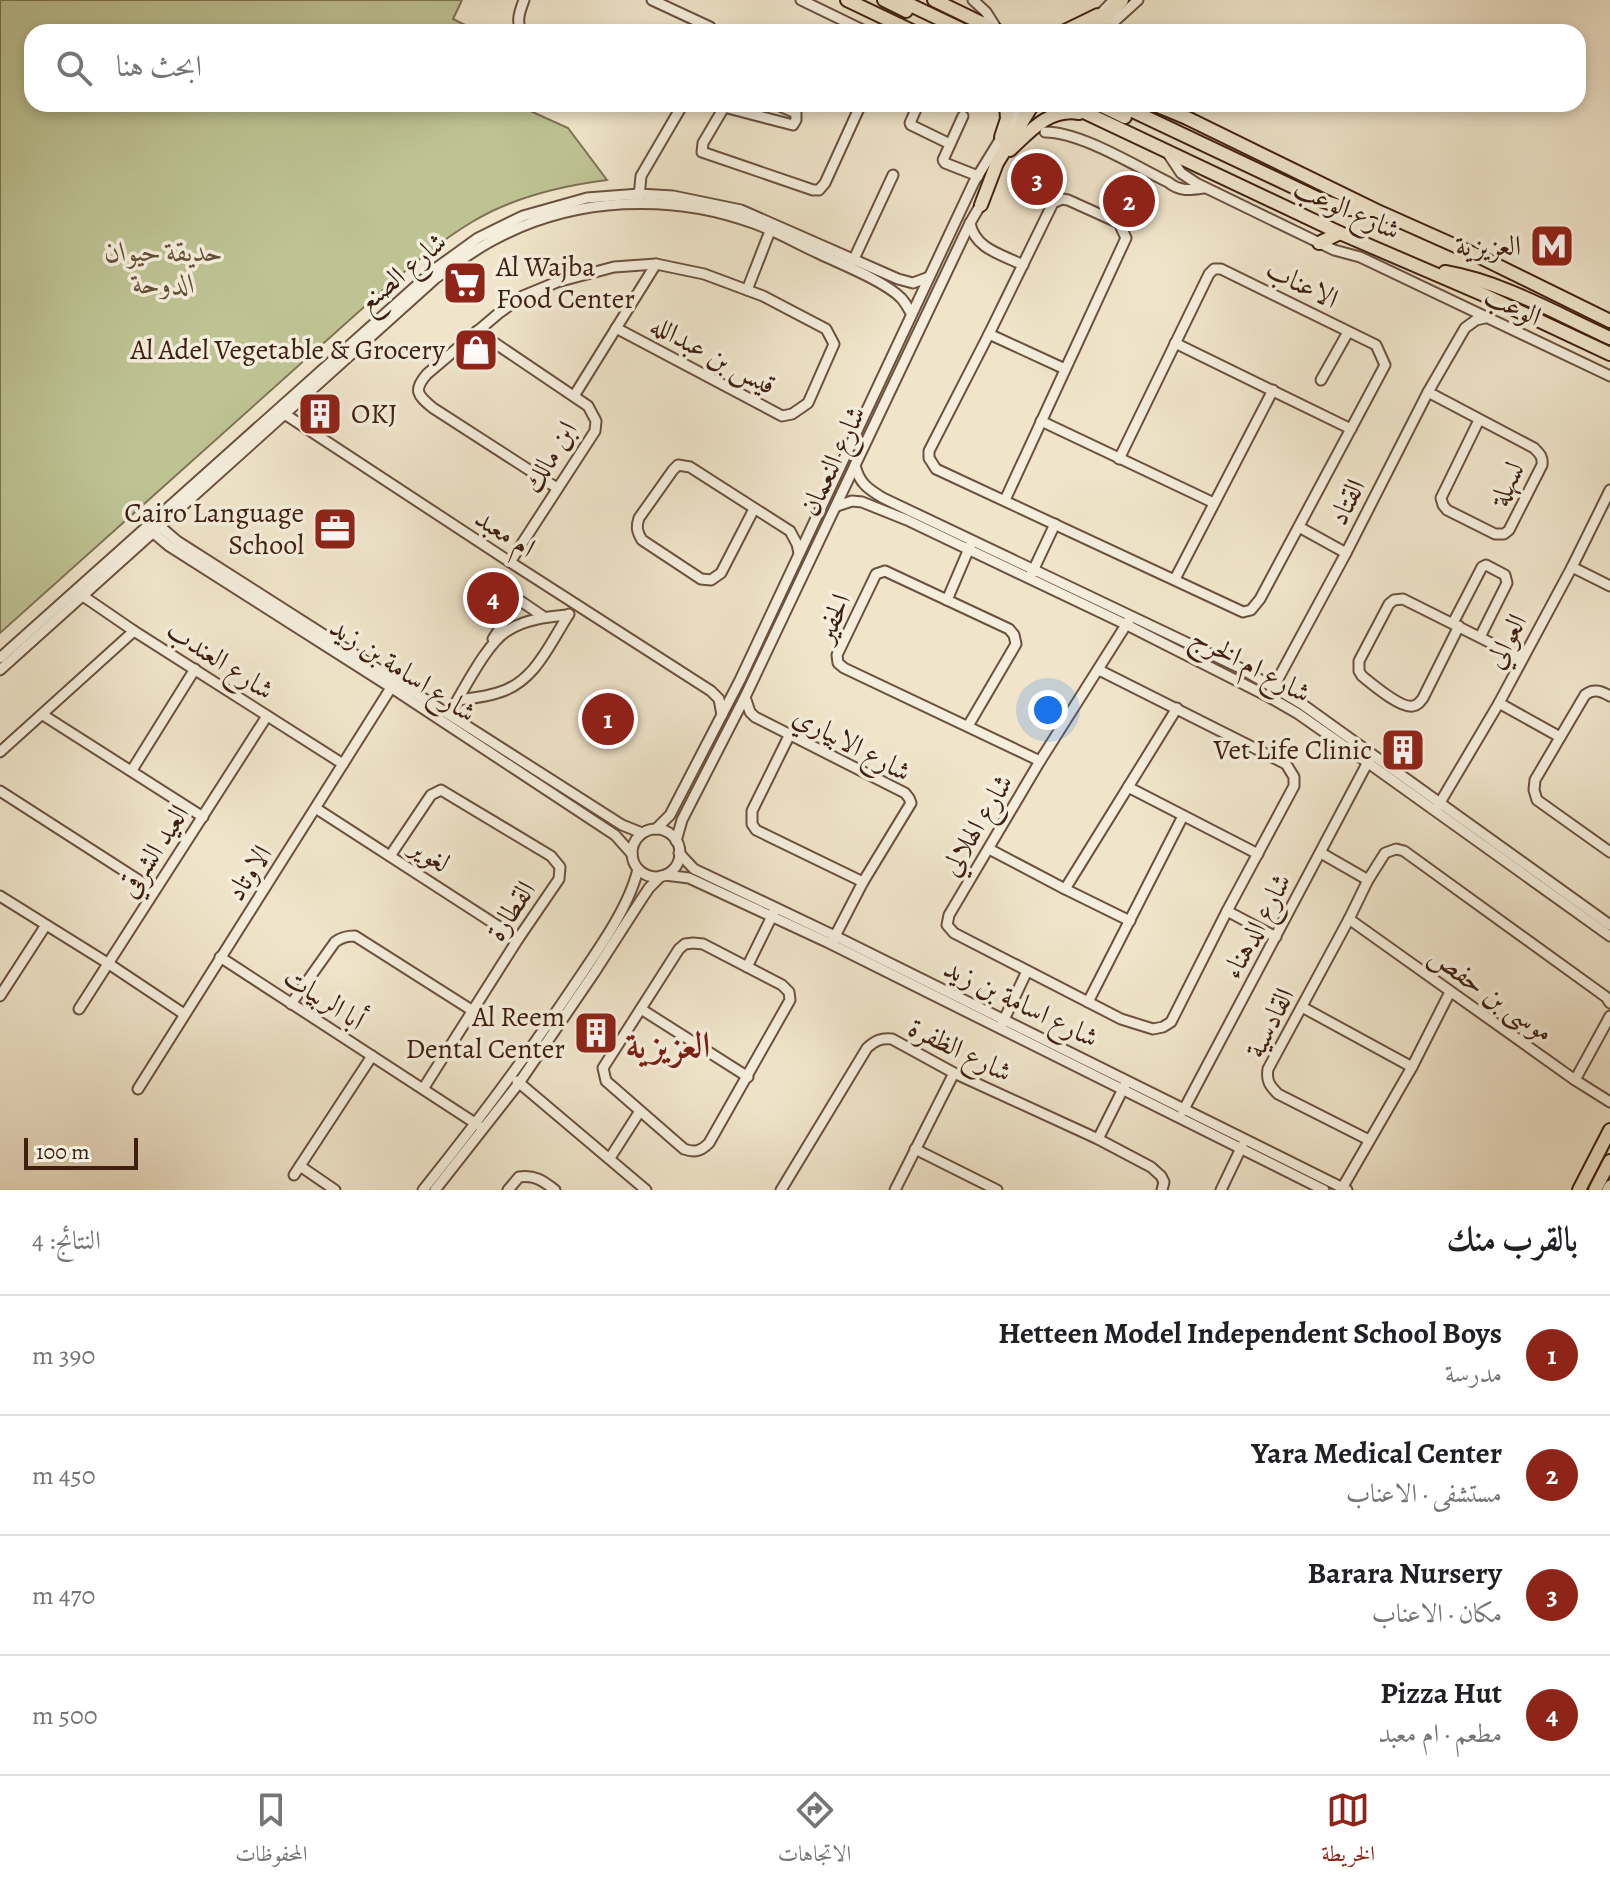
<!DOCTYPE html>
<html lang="ar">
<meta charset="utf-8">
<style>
body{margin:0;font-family:Alegreya,Amiri,serif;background:#f6f6f6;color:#202124;direction:rtl}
.scale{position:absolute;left:24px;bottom:20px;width:114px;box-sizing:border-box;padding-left:8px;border:4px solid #3f200f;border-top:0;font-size:22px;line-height:28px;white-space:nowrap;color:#3f200f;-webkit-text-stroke:6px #f5eedd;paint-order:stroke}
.you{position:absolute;left:1048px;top:710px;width:28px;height:28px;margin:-20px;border:6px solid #fff;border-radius:50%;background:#1a73e8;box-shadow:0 0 0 12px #1a73e833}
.badge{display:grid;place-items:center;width:52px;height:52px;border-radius:50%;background:#8f2418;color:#fff;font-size:26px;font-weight:700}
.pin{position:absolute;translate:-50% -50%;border:4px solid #fff;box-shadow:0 2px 8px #0006}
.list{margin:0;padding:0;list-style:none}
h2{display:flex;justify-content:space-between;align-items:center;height:104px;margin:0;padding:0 32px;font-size:34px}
h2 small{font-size:26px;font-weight:400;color:#757577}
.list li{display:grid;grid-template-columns:52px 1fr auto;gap:24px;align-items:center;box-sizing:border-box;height:120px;padding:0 32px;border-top:2px solid #e0e0e0}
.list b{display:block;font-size:30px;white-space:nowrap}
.list p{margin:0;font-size:26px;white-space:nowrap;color:#757577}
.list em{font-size:26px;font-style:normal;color:#757577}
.icon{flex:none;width:44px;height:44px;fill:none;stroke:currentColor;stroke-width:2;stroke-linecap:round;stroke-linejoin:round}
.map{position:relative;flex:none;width:1610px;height:1190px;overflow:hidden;direction:ltr}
.search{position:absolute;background:#fff;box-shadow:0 4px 12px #0003;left:24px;right:24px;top:24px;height:88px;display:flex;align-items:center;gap:20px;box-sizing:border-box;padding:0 28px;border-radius:24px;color:#757577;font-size:30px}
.sheet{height:584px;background:#fff}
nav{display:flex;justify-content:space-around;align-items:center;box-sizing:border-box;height:112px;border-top:2px solid #e0e0e0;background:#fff;font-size:22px;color:#757577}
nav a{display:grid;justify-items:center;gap:4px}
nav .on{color:#8f2418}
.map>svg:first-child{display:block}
</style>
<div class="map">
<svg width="1610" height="1190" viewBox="0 0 1610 1190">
<rect width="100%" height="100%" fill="#f0e5cb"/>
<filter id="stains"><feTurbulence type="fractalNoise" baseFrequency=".0025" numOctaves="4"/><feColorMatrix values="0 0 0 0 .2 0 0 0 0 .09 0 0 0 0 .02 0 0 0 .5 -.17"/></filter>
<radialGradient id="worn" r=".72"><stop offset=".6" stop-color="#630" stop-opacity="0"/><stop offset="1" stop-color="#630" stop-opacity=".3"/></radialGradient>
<path fill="#bec394" stroke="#7e7252" stroke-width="2" d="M 0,0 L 462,0 L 453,19 L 479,32 L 32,32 L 32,104 L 515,104 L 568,128 L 607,180 C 560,186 513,197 472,222 C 440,241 411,266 383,290 L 0,633 Z"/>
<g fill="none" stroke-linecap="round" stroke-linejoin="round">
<g stroke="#6b513e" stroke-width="13">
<g id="minor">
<path d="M 652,0 L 710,27 L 714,32"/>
<path d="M 801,0 L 867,32"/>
<path d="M 973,0 L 986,12 L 998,31"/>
<path d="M 1105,30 L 1138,0"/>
<path d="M 521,32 C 516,20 520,11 524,0"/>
<path d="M 1083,32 L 1114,0"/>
<path d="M 726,104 L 703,143 L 702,152 L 813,190 L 819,190 L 825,183 L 861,104"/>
<path d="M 724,107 L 793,125 L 796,120 L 796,113 L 775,104"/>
<path d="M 917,107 L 910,123 L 911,125 L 950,144"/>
<path d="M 963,116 L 943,160 L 945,163 L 978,176"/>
<path d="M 1045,132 C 1081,132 1135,166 1168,182 C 1180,192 1191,190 1204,188"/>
<path d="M 1167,152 L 1181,173 L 1196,183 L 1334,250 L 1360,257 L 1610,376"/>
<path d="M 639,197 L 641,176 L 683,104"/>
<path d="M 970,223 C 975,249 1001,254 1023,265"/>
<path d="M 853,261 L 893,175"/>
<path d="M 451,267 L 461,279"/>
<path d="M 747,290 L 772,226"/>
<path d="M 477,331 L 588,406 L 596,421 L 595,431 L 510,562"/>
<path d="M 989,334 L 1065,369"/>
<path d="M 1175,343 L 1351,429"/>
<path d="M 1321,380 L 1348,332"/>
<path d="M 1428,392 L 1534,448 C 1540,454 1543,457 1542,465 L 1509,530 L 1504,534 L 1495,534 L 1447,510 L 1443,505 L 1441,498 L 1479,420"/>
<path d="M 574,396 L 656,264"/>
<path d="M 280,411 L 510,562 L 711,691 L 719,699 L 722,715"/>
<path d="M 1041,421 L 1214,503"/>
<path d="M 855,465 C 859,483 868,489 883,498 L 1240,668 L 1302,704 L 1610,925"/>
<path d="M 557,488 L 433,408 C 417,395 413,390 427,374 L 499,313 L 523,296 L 557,282 L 614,267 L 656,264 L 704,274 L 763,296 L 826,329 L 834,344 L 808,403 L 792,414 L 782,416 L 616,328"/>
<path d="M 1005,500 L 1126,238 L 1119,223 L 1068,200 L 1062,199 L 1053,203 L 989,334 L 929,451 L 929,458 L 936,469 L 1243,612 L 1251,610 L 1260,599 L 1385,365 L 1376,345 L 1221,269 L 1214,269 L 1209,274 L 1119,459"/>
<path d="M 837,506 L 852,501 L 862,502 L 907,520 L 1127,625 L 1269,697 L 1297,713 L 1367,762 L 1610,936"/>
<path d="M 754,509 L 721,573 L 711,580 L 701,579 L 642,540 C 637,532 636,527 639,518 L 673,470 L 678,465 L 690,467 L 790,531 L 797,544 L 799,553"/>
<path d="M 157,524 L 177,541 L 622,825 L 642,833"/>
<path d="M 1299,527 L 1346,553"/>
<path d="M 149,529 L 169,546 L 392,688 L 615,835 L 632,854"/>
<path d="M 1572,567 L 1610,586"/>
<path d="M 1031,575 L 1055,524"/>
<path d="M 1175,579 L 1273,390"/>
<path d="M 80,594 L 134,631 L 343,764"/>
<path d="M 947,600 L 971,544"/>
<path d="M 1453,623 L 1482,567 L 1486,565 L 1505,575 L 1507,583 L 1480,637"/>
<path d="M 1459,626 L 1423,698 C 1420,702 1418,705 1413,706 C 1401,709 1372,684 1362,676 L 1359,671 L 1359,661 L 1389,604 L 1394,600 L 1403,599 L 1521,658"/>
<path d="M 493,639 L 517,602 L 522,602 L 544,617"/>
<path d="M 0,658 L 435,269 L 478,238 L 523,216 L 587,198 L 639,194 L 673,196 L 741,210 L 898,279 L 913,283 L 929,277"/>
<path d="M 0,670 L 436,278 C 455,264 475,249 497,238 C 575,197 671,193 753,223 C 776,231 798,244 820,254 C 841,264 886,282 901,298 C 905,302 908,308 911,313"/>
<path d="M 1099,670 L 1286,764 L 1294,777 L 1294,786 L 1227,911 L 1171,1022 L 1163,1027 L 1153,1029 L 1121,1019 L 954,933 L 947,925 L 949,915 L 1040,761 L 1131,617"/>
<path d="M 1272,690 L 1346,553 L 1428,392 L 1465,328 L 1476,320 L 1485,318"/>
<path d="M 1610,696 C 1601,691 1593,688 1585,695 L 1535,780 L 1534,790 L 1537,800 L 1610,852"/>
<path d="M 745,697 L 750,712 L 755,717 L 905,793 L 909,798 L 911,803 L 863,882 L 833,940"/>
<path d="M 459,700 C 471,698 485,697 497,693 C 535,683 550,643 569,614"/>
<path d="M 1499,703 L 1560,737"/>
<path d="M 449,714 C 463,692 486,644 507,631 C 525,619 547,617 568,615"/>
<path d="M 43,715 L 203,817"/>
<path d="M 968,726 L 1016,644 L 1014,635 L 1009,629 L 885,571 L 876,574 L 837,655 L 838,663 L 844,668 L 1040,761"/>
<path d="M 789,736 L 752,811 L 752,824 L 756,830 L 863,882"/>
<path d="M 0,752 L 134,631"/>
<path d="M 132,770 L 195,669"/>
<path d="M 1128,787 L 1258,854"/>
<path d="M 0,791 L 154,890"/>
<path d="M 1438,806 L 1499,703 L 1572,567 L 1610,490"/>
<path d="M 317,809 L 518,939"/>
<path d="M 656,829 L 670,815 L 740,680 L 974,182 L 1022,104"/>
<circle cx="656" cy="853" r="24"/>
<path d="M 676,841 L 682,820 L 745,697 L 970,223 L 984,199"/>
<path d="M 989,849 L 1065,889 L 1130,921"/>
<path d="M 679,853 L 694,869 L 835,936 L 1347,1190"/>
<path d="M 1321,853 L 1368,880"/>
<path d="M 390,856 L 431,795 L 441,790 L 551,856 L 560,867 L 559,879 L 518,939 L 423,1089"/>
<path d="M 665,875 L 689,878 L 827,942 L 1324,1190"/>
<path d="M 1065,889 L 1177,708"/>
<path d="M 0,896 L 109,964 L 184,1014"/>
<path d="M 1227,911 L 1276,937"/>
<path d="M 1349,919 L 1575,1080 L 1610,1102"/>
<path d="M 693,943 L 703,944 L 782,985 L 789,992 L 790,1000 L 709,1143 C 701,1151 695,1153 684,1149 L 606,1081 L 603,1068 L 679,949 L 685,944 Z"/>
<path d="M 220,957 L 478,1125"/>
<path d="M 747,967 L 775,910"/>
<path d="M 0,996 L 46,925"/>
<path d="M 1088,1002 L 1183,816"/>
<path d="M 291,1004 L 335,942 C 342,937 347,936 355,936 L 473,1011"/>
<path d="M 1302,1007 L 1412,1067"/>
<path d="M 79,1009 L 267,716"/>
<path d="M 641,1009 L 748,1077"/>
<path d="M 1001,1026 L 1027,971"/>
<path d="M 1575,1080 L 1610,1016"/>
<path d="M 517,1081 L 646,1190"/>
<path d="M 138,1089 L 394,683"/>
<path d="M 1183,1111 L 1369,760"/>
<path d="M 1098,1139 L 1125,1085"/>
<path d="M 1369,1140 L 1278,1094 C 1270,1086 1266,1081 1268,1069 L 1349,919 L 1368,880 L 1385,853 L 1396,849 L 1404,851 L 1606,997 L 1610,1003"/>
<path d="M 915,1149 L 997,1190"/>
<path d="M 610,1158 L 640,1111"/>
<path d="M 300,1166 L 335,1190"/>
<path d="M 294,1175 L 372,1056"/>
<path d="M 423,1190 C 476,1124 526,1057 573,987 C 596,953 629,908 638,869"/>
<path d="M 435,1190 L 519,1083 L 594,973 L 641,900 L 649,888 L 661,876"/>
<path d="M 508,1190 L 519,1177 C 535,1175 542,1180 555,1190"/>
<path d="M 781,1190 L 867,1048 C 876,1040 881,1038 892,1039 L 954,1073 L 1098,1139 L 1151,1167 L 1161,1176 L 1164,1182 L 1162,1190"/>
<path d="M 895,1190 L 954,1073"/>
<path d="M 1221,1190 L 1242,1146"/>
<path d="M 1341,1190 L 1412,1067 L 1450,992"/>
<path d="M 1607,1190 L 1610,1185"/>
</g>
</g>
<g stroke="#3f200f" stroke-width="16">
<g id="major">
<path d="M 847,0 L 914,32"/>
<path d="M 884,0 L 906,11"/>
<path d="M 900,0 L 967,32"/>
<path d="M 934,0 L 1000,32"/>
<path d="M 1063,32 L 1098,15"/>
<path d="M 1091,32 L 1122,0"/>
<path d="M 1106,32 L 1108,27"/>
<path d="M 1067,104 L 1340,233 L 1484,295 L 1610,354"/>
<path d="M 1098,104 L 1125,117"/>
<path d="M 1118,104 L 1323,201 L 1348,209 L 1372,210"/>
<path d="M 1153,104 L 1187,118 L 1375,210 L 1476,255 L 1610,321"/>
<path d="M 1001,137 L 1007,119 L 1006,104"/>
<path d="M 1010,150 C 1030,131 1049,108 1079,113"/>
<path d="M 981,205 L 997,163 L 1033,104"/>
<path d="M 1319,243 L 1340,233"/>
<path d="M 1445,272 C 1503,282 1557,314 1610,338"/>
<path d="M 1579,1190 L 1610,1130"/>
<path d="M 1595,1190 L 1610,1161"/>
</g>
</g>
<use href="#minor" stroke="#f5eedd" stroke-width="9"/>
<use href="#major" stroke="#f0e5cb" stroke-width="12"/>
</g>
<defs>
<g id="metro-square" transform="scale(2.3)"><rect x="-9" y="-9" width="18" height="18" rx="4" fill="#8f2418" stroke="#f5eedd"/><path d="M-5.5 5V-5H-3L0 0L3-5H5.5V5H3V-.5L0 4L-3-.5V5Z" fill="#fff"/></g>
<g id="supermarket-square" transform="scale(2.3)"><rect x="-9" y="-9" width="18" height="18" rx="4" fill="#8f2418" stroke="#f5eedd"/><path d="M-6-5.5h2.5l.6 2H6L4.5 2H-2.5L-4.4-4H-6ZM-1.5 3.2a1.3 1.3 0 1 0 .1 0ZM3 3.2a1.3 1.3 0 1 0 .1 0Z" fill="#fff"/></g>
<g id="shop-square" transform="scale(2.3)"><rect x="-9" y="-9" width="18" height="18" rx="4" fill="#8f2418" stroke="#f5eedd"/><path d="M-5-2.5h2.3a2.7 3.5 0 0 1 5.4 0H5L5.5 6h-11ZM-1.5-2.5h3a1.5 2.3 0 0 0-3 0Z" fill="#fff"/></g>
<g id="building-square" transform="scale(2.3)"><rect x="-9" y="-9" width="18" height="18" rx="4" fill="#8f2418" stroke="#f5eedd"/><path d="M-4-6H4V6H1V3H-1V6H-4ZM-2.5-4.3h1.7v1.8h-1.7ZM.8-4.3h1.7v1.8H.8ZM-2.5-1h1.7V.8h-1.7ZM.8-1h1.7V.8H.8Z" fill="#fff"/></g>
<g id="office-square" transform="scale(2.3)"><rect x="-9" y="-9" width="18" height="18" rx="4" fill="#8f2418" stroke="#f5eedd"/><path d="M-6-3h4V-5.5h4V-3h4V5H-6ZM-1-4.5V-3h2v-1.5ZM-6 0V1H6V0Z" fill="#fff"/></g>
</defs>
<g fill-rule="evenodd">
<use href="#metro-square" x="1552" y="246"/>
<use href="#supermarket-square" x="465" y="283"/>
<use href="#shop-square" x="476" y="350"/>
<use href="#building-square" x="320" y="414"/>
<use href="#office-square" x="335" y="529"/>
<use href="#building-square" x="1403" y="750"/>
<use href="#building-square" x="596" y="1033"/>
</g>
<g text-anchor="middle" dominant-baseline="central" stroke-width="7" stroke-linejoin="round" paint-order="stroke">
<g font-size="28" fill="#3f200f" stroke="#f5eedd">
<text transform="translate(1347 209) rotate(24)">شارع الوعب</text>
<text transform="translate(402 272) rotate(-40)">شارع الصنع</text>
<text transform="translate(1302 284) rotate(26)">الاعناب</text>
<text transform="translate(1513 306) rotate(25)">الوعب</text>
<text transform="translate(713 355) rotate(28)">قيس بن عبدالله</text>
<text transform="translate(550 457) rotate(-59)">ابن مالك</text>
<text transform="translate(833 461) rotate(-65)">شارع النعمان</text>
<text transform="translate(1507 484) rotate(-65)">لسهلة</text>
<text transform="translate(1347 502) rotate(-63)">القتاد</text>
<text transform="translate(505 533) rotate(33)">ام معبد</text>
<text transform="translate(833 618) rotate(-67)">الحفير</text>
<text transform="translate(1506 641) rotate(-62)">العوالي</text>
<text transform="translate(220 660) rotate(33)">شارع العندب</text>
<text transform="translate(1251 665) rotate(28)">شارع ام الخرج</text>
<text transform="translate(403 670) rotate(33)">شارع اسامة بن زيد</text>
<text transform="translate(852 744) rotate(28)">شارع الابياري</text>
<text transform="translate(977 825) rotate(-59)">شارع الهلالي</text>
<text transform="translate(154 851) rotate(-57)">العيد الشرقي</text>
<text transform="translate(430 855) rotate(33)">لغوير</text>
<text transform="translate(249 873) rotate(-57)">الاوتاد</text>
<text transform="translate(511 911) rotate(-57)">القطارة</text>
<text transform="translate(1257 926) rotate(-62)">شارع الدهناء</text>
<text transform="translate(1491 994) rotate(35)">موسى بن حفص</text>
<text transform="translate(324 999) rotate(33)">أبا الربيات</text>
<text transform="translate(1021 1003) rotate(26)">شارع اسامة بن زيد</text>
<text transform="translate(1270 1023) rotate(-63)">القادسية</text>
<text transform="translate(960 1050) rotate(26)">شارع الظفرة</text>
</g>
<g font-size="28" fill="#3f200f" stroke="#f5eedd" text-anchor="end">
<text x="1521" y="246">العزيزية</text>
<text x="496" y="267" text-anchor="start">Al Wajba<tspan x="496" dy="32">Food Center</tspan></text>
<text x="445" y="350">Al Adel Vegetable &amp; Grocery</text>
<text x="351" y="414" text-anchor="start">OKJ</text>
<text x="304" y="513">Cairo Language<tspan x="304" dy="32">School</tspan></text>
<text x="1372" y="750">Vet Life Clinic</text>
<text x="565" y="1017">Al Reem<tspan x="565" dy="32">Dental Center</tspan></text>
</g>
<g font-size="28" font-style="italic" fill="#655137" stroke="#f5eedd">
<text x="164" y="252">حديقة حيوان<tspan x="164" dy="32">الدوحة</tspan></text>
</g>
<g font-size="36" font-weight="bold" fill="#7a1f14" stroke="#f5eedd">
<text x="668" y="1044">العزيزية</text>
</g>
</g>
<rect width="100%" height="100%" filter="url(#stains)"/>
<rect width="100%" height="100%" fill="url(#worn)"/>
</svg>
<div class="scale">100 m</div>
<div class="you"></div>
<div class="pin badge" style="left:608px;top:719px">1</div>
<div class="pin badge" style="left:1129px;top:201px">2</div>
<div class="pin badge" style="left:1037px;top:179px">3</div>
<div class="pin badge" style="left:493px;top:598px">4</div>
<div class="search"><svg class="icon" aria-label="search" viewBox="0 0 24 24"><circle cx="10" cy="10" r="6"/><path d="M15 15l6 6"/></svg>ابحث هنا</div>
</div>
<section class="sheet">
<h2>بالقرب منك<small>النتائج: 4</small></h2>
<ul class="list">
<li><span class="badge">1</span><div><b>Hetteen Model Independent School Boys</b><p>مدرسة</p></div><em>390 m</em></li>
<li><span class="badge">2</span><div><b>Yara Medical Center</b><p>مستشفى · الاعناب</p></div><em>450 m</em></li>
<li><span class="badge">3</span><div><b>Barara Nursery</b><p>مكان · الاعناب</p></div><em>470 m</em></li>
<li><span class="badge">4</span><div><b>Pizza Hut</b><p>مطعم · ام معبد</p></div><em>500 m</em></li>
</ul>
</section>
<nav>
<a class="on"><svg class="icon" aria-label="map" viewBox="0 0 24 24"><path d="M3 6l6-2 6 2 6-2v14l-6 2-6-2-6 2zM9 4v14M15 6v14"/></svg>الخريطة</a>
<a><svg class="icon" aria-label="directions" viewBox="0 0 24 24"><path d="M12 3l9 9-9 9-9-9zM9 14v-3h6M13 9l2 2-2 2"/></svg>الاتجاهات</a>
<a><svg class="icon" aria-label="saved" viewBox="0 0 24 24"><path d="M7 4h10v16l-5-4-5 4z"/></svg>المحفوظات</a>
</nav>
